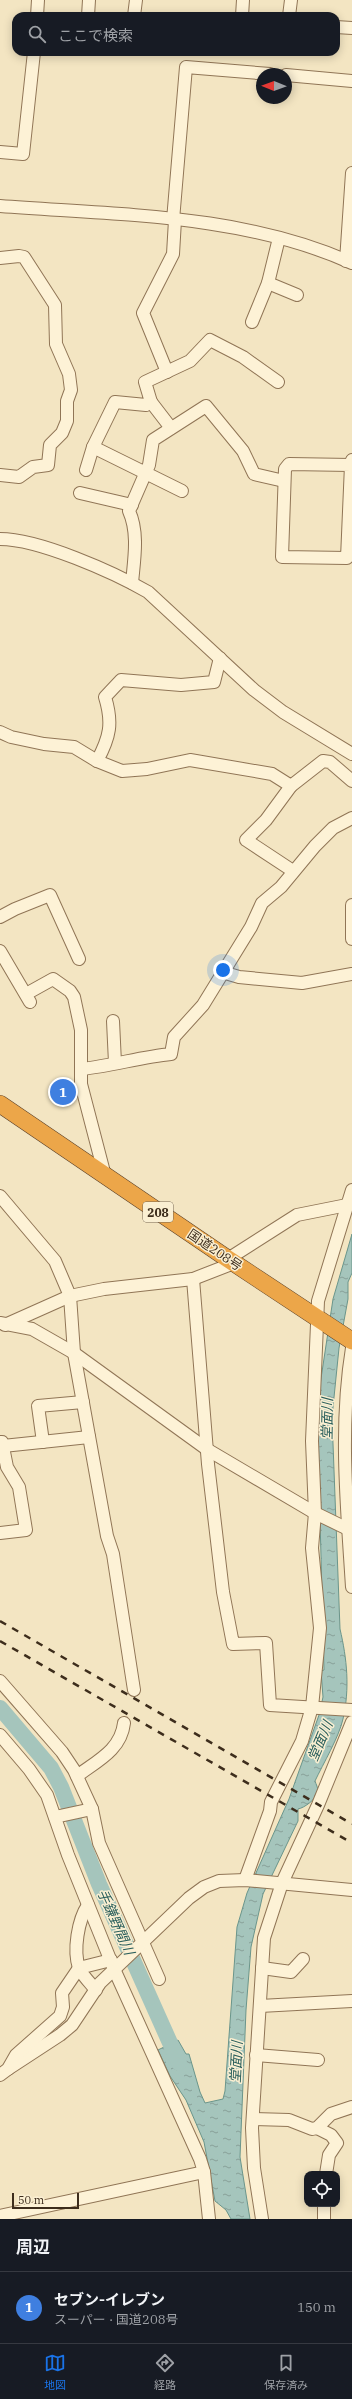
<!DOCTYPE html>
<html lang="ja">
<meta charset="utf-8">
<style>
body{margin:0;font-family:"IBM Plex Serif","Noto Sans JP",serif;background:#242831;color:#f1f3f6}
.controls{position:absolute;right:12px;bottom:12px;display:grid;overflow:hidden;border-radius:8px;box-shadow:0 2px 10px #0003}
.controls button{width:36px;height:36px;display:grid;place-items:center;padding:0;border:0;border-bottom:1px solid #363941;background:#171b24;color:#f1f3f6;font:20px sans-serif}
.compass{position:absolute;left:256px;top:68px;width:36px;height:36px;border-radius:50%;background:#171b24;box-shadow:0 2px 10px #0003;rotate:271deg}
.scale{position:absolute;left:12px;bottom:10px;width:67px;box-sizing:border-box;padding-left:4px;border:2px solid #3d2d1c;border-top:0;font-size:11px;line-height:14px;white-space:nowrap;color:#3d2d1c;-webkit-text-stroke:3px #faefd2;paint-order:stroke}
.you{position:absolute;left:223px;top:970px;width:14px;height:14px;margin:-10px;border:3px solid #fff;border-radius:50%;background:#1a73e8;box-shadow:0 0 0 6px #1a73e833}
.badge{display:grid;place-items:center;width:26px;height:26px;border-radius:50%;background:#1a73e8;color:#fff;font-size:13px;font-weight:700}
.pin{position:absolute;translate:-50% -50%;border:2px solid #fff;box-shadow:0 1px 4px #0006}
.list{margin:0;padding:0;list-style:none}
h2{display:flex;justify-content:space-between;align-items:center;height:52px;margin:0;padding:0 16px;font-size:17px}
h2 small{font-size:13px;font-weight:400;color:#9ea1a6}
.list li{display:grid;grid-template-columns:26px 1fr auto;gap:12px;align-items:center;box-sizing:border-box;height:72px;padding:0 16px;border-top:1px solid #363941}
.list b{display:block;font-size:15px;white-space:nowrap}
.list p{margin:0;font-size:13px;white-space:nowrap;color:#9ea1a6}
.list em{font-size:13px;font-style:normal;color:#9ea1a6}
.icon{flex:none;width:22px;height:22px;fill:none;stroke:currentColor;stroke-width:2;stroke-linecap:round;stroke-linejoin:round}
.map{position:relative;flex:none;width:352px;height:2219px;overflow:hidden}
.search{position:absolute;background:#171b24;box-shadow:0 2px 10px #0003;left:12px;right:12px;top:12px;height:44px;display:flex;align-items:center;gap:10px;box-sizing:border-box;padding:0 14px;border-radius:12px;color:#9ea1a6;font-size:15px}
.sheet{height:124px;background:#171b24}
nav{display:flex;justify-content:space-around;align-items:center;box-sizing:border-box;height:56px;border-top:1px solid #363941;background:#171b24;font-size:11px;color:#9ea1a6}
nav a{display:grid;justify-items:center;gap:2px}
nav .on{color:#1a73e8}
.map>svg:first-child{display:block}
</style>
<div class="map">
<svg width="352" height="2219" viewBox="0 0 352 2219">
<defs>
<pattern id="water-ripples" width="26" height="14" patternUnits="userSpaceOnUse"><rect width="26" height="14" fill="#a5c5bc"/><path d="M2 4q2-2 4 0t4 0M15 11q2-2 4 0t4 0" fill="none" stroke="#88a098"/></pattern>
</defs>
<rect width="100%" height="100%" fill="#f3e5c2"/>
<path fill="url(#water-ripples)" stroke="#6a958b" d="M 352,1234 L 352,1273 L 348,1282 L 348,1299 L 339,1348 L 332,1417 L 340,1629 C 347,1659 350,1688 343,1719 C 339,1737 323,1764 315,1781 C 316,1784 318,1788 318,1791 C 317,1799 304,1808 298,1809 L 298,1821 L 263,1894 L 251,1947 L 246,2010 L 240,2157 L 250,2219 L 231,2219 L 226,2210 L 215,2201 L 204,2142 L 186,2100 L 170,2076 L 158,2050 L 178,2040 L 186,2054 L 189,2054 L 200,2092 L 205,2103 L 223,2099 L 225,2091 L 237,1927 L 247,1893 L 289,1799 L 319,1715 L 323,1697 L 321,1671 L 324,1670 L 317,1405 L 333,1299 Z"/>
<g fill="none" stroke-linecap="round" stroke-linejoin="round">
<path stroke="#a5c5bc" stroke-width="16" d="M 0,1708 L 51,1768 L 61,1787 L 99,1884 L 179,2063"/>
<g stroke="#907556" stroke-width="14">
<g id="minor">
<path d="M 37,16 L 38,0"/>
<path d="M 88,16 L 89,0"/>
<path d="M 134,16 L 136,0"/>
<path d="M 242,16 L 243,0"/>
<path d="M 289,16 L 291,0"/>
<path d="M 336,27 L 352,28"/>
<path d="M 286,75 L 352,81"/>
<path d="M 0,152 L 23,154 L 34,52"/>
<path d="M 0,206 C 118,215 243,214 352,263"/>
<path d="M 173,220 L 186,67 L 270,74"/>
<path d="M 0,258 L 19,256 L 24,257 L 55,305 L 56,344 L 69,374 L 71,390 L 67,401 L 67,421 L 62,433 L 50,445 L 48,465 L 33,467 L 19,477 L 0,475"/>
<path d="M 346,261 L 352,173"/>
<path d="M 268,283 L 297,295"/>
<path d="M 252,322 L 268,283 L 279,238"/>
<path d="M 167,372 L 143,313 L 173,254 L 175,220"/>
<path d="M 151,402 L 171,428"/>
<path d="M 93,447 L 182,491"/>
<path d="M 352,460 L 351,465 L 347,558 L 282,557 L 285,469 L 289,464 L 351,465 L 352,465"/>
<path d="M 86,470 L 93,447 L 115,402 L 146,405 L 151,402 L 145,382 L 190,361 L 210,340 L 243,357 L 278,382"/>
<path d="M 80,493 L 132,505"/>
<path d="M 0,539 C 39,539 113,572 148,592 L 254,690 L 283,712 L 352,754"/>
<path d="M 132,583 C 134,560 139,533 129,511 L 149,465 L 153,440 L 206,406 L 243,451 L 254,474 L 284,481"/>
<path d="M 0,732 L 11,737 L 44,744 L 74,747 L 97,761 L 122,771 L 147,769 L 190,760 L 272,774 L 291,786 L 323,761 L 330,762 L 352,781"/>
<path d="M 97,761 C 110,737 113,723 105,697 L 121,680 L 181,685 L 214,682 L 220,658"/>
<path d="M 291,786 L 266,820 L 246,840 L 293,871"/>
<path d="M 352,905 L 352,939"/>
<path d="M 0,917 L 15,909 L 50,895 L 79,959"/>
<path d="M 0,951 L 30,1002"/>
<path d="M 222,972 L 239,977 L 302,983 L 352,974"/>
<path d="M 26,994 L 53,979 L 70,991 L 74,997 L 81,1030 L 81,1084 L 105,1176"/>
<path d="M 113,1021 L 115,1063"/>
<path d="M 81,1069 C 111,1066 141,1057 171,1054 L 174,1037 L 203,1005 L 251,927 L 262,903 L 281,887 L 315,846 L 333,828 L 352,818"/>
<path d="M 0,1196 L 55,1261 L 70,1296 L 74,1353 L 107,1536 L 113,1554 L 134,1690"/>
<path d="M 228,1259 L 297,1215 L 347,1205"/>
<path d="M 193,1279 L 208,1464 L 223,1592 L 233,1644 L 266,1643 L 270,1705 L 352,1710"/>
<path d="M 0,1323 L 32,1329 L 74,1353 L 208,1450 L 315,1513 L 352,1531"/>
<path d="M 5,1325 L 70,1296 L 104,1289 L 193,1279 L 234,1263"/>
<path d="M 352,1348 C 339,1427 347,1507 352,1587"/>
<path d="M 0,1442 L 2,1442 L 7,1467 L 19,1487 L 26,1530 L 0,1533"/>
<path d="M 43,1442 L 38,1406 L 83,1402"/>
<path d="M 3,1446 L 89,1437"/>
<path d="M 0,1681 L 62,1752 L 74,1770 L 92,1809 L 99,1843 L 159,1979"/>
<path d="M 0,1735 L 29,1769 L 47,1795 L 68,1855 L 114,1969 L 200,2159 L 204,2172 L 209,2219"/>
<path d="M 77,1776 C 97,1761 121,1750 124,1723"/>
<path d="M 55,1817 L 92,1809"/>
<path d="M 245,1880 L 270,1811 L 271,1802 L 302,1741 L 312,1707 L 320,1628 L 312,1548 L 315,1513 L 312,1441 L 318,1301 L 352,1190"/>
<path d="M 88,1905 C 78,1920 73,1950 79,1968 C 82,1975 91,1984 96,1990"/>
<path d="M 262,1968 L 291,1972 L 303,1959"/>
<path d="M 260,2006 L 352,2001"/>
<path d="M 256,2055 L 318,2060"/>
<path d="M 8,2069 L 60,2035 L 72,2025 L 100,1983 L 189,1898 L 204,1887 L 219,1881 L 245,1880 L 352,1890"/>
<path d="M 0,2075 L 8,2069 L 16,2055 L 60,2016 L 63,2007 L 62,1993 L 79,1968 L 111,1960"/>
<path d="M 253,2119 L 289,2120 L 312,2129 L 317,2128 L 331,2114 L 352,2107"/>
<path d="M 317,2128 L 331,2135 L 337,2143 L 329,2155 L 326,2174"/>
<path d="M 324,2204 L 324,2219"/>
<path d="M 0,2216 L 204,2172"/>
<path d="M 262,2219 L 254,2168 L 252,2128 L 264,1938 L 282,1883 L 318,1805 L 352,1722"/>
</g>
</g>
<g stroke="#5d432b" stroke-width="18">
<path id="highway" d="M 0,1104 L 228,1259 L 352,1341"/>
</g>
<use href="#minor" stroke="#fdf2d6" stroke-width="12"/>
<use href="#highway" stroke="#eca649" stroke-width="17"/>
<g stroke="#3d2d1c" stroke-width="2.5" stroke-dasharray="7 7" stroke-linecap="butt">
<path d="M 0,1621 L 352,1824"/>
<path d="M 0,1641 L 352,1843"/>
</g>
</g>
<g text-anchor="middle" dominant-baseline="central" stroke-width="3" stroke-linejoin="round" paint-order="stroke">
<rect fill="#faefd2" stroke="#766753" stroke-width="1" x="143" y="1202" width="30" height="20" rx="3"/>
<g font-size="12" font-weight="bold" fill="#3d2d1c">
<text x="158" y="1212">208</text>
</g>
<g font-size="13" fill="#3d2d1c" stroke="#faefd2">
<text transform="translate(215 1250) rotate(34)">国道208号</text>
</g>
<g font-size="14" font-style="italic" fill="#2a5f5c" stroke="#faefd2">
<text transform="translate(327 1419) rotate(-89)">堂面川</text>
<text transform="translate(320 1741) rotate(-67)">堂面川</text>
<text transform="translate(116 1922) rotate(66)">手鎌野間川</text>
<text transform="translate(236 2062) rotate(-87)">堂面川</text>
</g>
</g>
</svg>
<div class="controls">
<button><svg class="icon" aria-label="locate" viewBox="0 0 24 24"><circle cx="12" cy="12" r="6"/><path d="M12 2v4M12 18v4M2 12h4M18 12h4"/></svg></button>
</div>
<svg class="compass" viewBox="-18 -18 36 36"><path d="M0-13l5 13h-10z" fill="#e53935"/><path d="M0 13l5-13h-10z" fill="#9ea1a6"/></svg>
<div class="scale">50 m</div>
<div class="you"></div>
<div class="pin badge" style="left:63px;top:1092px;background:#3f7fe0">1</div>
<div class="search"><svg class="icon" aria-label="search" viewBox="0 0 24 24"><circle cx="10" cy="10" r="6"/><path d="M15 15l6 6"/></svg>ここで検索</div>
</div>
<section class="sheet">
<h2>周辺<small></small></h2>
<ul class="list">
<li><span class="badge" style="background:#3f7fe0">1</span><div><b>セブン-イレブン</b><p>スーパー · 国道208号</p></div><em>150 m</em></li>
</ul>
</section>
<nav>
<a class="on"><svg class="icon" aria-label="map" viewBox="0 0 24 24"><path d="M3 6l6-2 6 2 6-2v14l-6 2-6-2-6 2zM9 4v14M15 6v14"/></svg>地図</a>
<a><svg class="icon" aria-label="directions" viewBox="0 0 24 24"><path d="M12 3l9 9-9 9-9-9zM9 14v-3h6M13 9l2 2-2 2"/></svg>経路</a>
<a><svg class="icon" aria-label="saved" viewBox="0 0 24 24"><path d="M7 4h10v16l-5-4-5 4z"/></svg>保存済み</a>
</nav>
